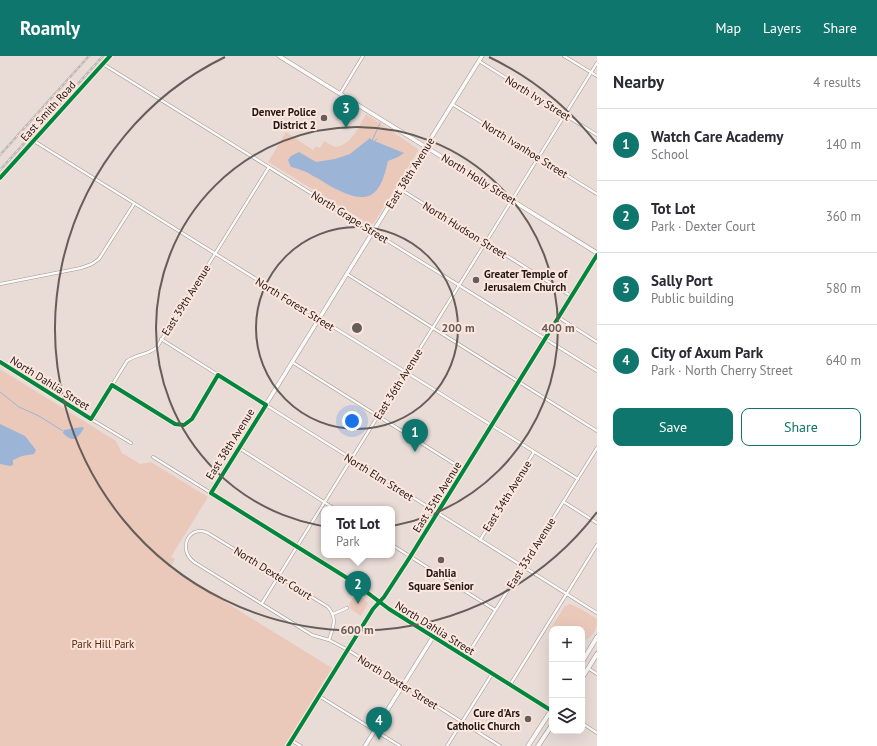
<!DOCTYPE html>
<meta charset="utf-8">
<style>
body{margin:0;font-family:"PT Sans",sans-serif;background:#f7f7f7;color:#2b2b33}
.controls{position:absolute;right:12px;bottom:12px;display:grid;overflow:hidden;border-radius:8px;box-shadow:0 4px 16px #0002}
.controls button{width:36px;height:36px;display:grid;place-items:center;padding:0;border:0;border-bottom:1px solid #e1e1e2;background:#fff;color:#2b2b33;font:20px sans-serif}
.you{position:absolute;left:352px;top:365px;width:14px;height:14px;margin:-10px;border:3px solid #fff;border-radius:50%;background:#1a73e8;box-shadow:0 0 0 6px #1a73e833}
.badge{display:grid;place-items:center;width:26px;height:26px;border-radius:50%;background:#0f766e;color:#fff;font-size:13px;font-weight:700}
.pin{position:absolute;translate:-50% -33px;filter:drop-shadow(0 1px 2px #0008)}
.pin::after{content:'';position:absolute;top:21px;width:14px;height:12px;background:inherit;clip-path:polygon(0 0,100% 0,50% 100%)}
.popup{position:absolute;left:321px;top:450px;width:74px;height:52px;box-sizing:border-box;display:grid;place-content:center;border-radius:8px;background:#fff;filter:drop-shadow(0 1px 3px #0005);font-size:13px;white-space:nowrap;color:#7c7c81}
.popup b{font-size:15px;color:#2b2b33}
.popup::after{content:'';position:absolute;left:50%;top:100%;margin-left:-8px;border:8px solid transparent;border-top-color:#fff}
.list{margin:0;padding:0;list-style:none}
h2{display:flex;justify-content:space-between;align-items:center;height:52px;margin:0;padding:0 16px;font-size:17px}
h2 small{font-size:13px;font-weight:400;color:#7c7c81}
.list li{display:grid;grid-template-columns:26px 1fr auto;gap:12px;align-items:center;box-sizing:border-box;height:72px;padding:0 16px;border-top:1px solid #e1e1e2}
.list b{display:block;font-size:15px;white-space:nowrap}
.list p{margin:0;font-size:13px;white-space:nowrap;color:#7c7c81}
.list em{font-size:13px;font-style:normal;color:#7c7c81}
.actions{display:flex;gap:8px;padding:12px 16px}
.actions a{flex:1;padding:9px 0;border:1px solid #0f766e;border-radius:8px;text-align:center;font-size:14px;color:#0f766e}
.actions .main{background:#0f766e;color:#fff}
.icon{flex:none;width:22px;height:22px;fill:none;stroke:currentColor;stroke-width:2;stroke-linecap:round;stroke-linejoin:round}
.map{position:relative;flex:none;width:597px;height:690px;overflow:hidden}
header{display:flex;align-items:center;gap:24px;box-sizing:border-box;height:56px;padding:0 20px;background:#0f766e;color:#fff}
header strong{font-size:19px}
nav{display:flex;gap:22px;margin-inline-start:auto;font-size:14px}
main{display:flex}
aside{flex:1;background:#fff}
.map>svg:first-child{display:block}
</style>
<header>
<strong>Roamly</strong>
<nav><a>Map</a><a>Layers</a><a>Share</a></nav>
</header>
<main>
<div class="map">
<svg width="597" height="690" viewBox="0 0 597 690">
<rect width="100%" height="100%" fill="#e9dcd7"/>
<g fill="#eac9bb">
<path d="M 366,58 L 418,93 L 418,95 L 374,167 L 371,169 L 268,106 L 286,76 L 313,94 L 316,90 L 320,92 L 324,85 L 335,91 C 351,90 359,70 366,58 Z"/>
<path d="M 0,313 L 116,385 L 122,397 L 140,408 L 151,406 L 208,441 L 171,501 L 175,503 L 170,512 L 332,612 L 284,690 L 0,690 Z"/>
<path d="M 357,536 L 368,547 L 361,560 L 351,553 L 349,548 Z"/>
<path d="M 570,548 L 579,552 L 597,563 C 597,576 593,580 582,586 L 582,573 L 552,573 L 552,579 L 548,576 L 565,550 Z"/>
</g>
<g fill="#9cb4d5">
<path d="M 370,82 L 372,84 L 404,97 L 398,101 L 388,105 C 386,113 384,122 380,129 C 369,150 348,139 332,131 C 326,128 320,123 313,120 C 306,115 299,113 291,111 L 288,104 L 291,100 L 299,96 L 316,106 L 335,103 L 350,98 Z"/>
<path d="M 0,368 L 25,380 L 36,394 L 34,398 L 22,400 L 13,404 L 13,409 L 10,410 L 0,408 Z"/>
<path d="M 82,371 L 84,372 C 78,382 73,388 63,377 L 64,374 Z"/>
</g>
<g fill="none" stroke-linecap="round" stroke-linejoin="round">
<g stroke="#9cb4d5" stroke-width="1">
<path d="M 372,85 L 380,67"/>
<path d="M 373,86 L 377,83"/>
<path d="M 0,336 L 19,351 L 39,360 L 63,375"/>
</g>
<g stroke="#9d9490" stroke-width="3.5">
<g id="minor">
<path d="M 564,0 L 597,20"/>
<path d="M 479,5 L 597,79"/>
<path d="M 103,8 L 597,315"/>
<path d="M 340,38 L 363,0"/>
<path d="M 452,48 L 597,138"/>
<path d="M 34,85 L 578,423"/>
<path d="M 400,133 L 571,240"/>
<path d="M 347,218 L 597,375"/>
<path d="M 0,228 L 81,212 L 92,208 L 99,203 L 134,148"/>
<path d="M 558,261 L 597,286"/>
<path d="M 161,283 L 597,557"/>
<path d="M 292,306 L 464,414"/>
<path d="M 112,329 L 175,368 C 182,371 187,369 192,363 L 218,319"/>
<path d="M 131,387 L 91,363 L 127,305 C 136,298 149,299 157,291 L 269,111"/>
<path d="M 239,392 L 335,453"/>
<path d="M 153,401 L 211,437"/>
<path d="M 564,446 L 597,467"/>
<path d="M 480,484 L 534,396"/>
<path d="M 392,489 L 495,554"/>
<path d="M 262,547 L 597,7"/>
<path d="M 333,558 L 347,552"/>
<path d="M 329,584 C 333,571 338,563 328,551 L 208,477 C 189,468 177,493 194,506 L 312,579 L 329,584 L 348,594 L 500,690"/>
<path d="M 466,601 L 597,392"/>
<path d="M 588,612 L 597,618"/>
<path d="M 510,629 L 597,489"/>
<path d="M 319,640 L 400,690"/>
<path d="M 582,667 L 597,677"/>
<path d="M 292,685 L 301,690"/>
<path d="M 447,690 L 492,618"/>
</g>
</g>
<g stroke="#9d9490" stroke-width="4.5">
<g id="tertiary">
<path d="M 279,0 L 597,197"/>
<path d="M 482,0 L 211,437 L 352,525 L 389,553 L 552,655"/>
<path d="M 0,122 L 110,0"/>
<path d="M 0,306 L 91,363"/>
<path d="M 288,690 L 373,553 L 384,541 L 410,501 L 597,199"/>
<path d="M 365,690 L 433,581"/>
</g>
</g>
<g stroke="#9d9490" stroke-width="5">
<g id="secondary">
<path d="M 582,606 L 597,581"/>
<path d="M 582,622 L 597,598"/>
<path d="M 528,690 L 552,653"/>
<path d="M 538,690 L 552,669"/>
</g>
</g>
<use href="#minor" stroke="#fcfaf9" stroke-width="2.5"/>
<use href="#tertiary" stroke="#fcfaf9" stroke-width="3.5"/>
<use href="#secondary" stroke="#fcfaf9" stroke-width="4"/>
<g stroke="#bbb8b7" stroke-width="2.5">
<g id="rail">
<path d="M 0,99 L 89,0"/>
<path d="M 0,114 L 103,0"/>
</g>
</g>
<use href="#rail" stroke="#fde6dd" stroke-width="1" stroke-dasharray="3" stroke-linecap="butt"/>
<g stroke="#fde6dd" stroke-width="6">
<g id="cycleway">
<path d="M 0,122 L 110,0"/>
<path d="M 0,306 L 91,363 L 112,329 L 175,368 L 184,369 L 192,363 L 218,319 L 266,349 L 211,437 L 352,525 L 389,553 L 552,655"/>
<path d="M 288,690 L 373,553 L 384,541 L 410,501 L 597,199"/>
</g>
</g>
<use href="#cycleway" stroke="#00873e" stroke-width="4"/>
</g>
<g fill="none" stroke="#665d59" stroke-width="2">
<circle cx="357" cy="272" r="101"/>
<circle cx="357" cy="272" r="201"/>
<path d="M597 456A302 302 0 1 1 225 1M489 1A302 302 0 0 1 597 88"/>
</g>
<g fill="#665d59" stroke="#fde6dd" stroke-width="1.5">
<circle cx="324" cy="62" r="4"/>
<circle cx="476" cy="224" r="4"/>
<circle cx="441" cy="504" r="4"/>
<circle cx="528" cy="663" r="4"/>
</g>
<g text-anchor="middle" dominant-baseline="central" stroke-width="4" stroke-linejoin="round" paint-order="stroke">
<g font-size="11" fill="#201815" stroke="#fde6dd">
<text transform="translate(538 42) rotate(32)">North Ivy Street</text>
<text transform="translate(48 55) rotate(-48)">East Smith Road</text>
<text transform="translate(525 93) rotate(32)">North Ivanhoe Street</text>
<text transform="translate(410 117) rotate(-58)">East 38th Avenue</text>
<text transform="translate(479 123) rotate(32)">North Holly Street</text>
<text transform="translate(350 161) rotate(32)">North Grape Street</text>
<text transform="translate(465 174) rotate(32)">North Hudson Street</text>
<text transform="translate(186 244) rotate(-58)">East 39th Avenue</text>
<text transform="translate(295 248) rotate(32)">North Forest Street</text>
<text transform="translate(50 327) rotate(32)">North Dahlia Street</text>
<text transform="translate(398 328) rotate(-58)">East 36th Avenue</text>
<text transform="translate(230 388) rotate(-58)">East 38th Avenue</text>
<text transform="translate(379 421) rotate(32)">North Elm Street</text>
<text transform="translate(507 440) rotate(-58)">East 34th Avenue</text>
<text transform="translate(437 441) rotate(-58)">East 35th Avenue</text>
<text transform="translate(531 497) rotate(-58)">East 33rd Avenue</text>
<text transform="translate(273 517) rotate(32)">North Dexter Court</text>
<text transform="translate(435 572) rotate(32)">North Dahlia Street</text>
<text transform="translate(398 626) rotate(32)">North Dexter Street</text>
</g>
<g font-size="11" font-weight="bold" fill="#201815" stroke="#fde6dd" text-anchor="end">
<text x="316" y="56">Denver Police<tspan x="316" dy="13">District 2</tspan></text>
<text x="484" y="218" text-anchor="start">Greater Temple of<tspan x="484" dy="13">Jerusalem Church</tspan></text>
<text x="441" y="517" text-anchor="middle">Dahlia<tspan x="441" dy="13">Square Senior</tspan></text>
<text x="520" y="657">Cure d'Ars<tspan x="520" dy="13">Catholic Church</tspan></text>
</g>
<g font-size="11" fill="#5d2406" stroke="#fde6dd">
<text x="103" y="588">Park Hill Park</text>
</g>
</g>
<circle cx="357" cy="272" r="6" fill="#665d59" stroke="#fde6dd" stroke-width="2"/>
<g font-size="12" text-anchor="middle" font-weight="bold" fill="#665d59" stroke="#fde6dd" stroke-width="4" stroke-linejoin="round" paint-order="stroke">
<text x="458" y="276">200 m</text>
<text x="558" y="276">400 m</text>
<text x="357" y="578">600 m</text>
</g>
</svg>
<div class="controls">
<button>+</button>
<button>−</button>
<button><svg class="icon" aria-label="layers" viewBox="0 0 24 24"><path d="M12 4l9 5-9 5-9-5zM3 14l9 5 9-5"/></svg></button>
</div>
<div class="you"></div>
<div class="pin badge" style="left:415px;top:396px">1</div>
<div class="pin badge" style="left:358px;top:548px">2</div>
<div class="popup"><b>Tot Lot</b>Park</div>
<div class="pin badge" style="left:346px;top:72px">3</div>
<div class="pin badge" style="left:379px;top:684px">4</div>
</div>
<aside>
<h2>Nearby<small>4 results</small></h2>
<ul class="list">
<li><span class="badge">1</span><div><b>Watch Care Academy</b><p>School</p></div><em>140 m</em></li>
<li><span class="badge">2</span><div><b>Tot Lot</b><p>Park · Dexter Court</p></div><em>360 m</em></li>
<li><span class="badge">3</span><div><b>Sally Port</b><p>Public building</p></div><em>580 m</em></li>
<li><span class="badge">4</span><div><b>City of Axum Park</b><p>Park · North Cherry Street</p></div><em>640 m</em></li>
</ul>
<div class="actions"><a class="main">Save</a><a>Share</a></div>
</aside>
</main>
